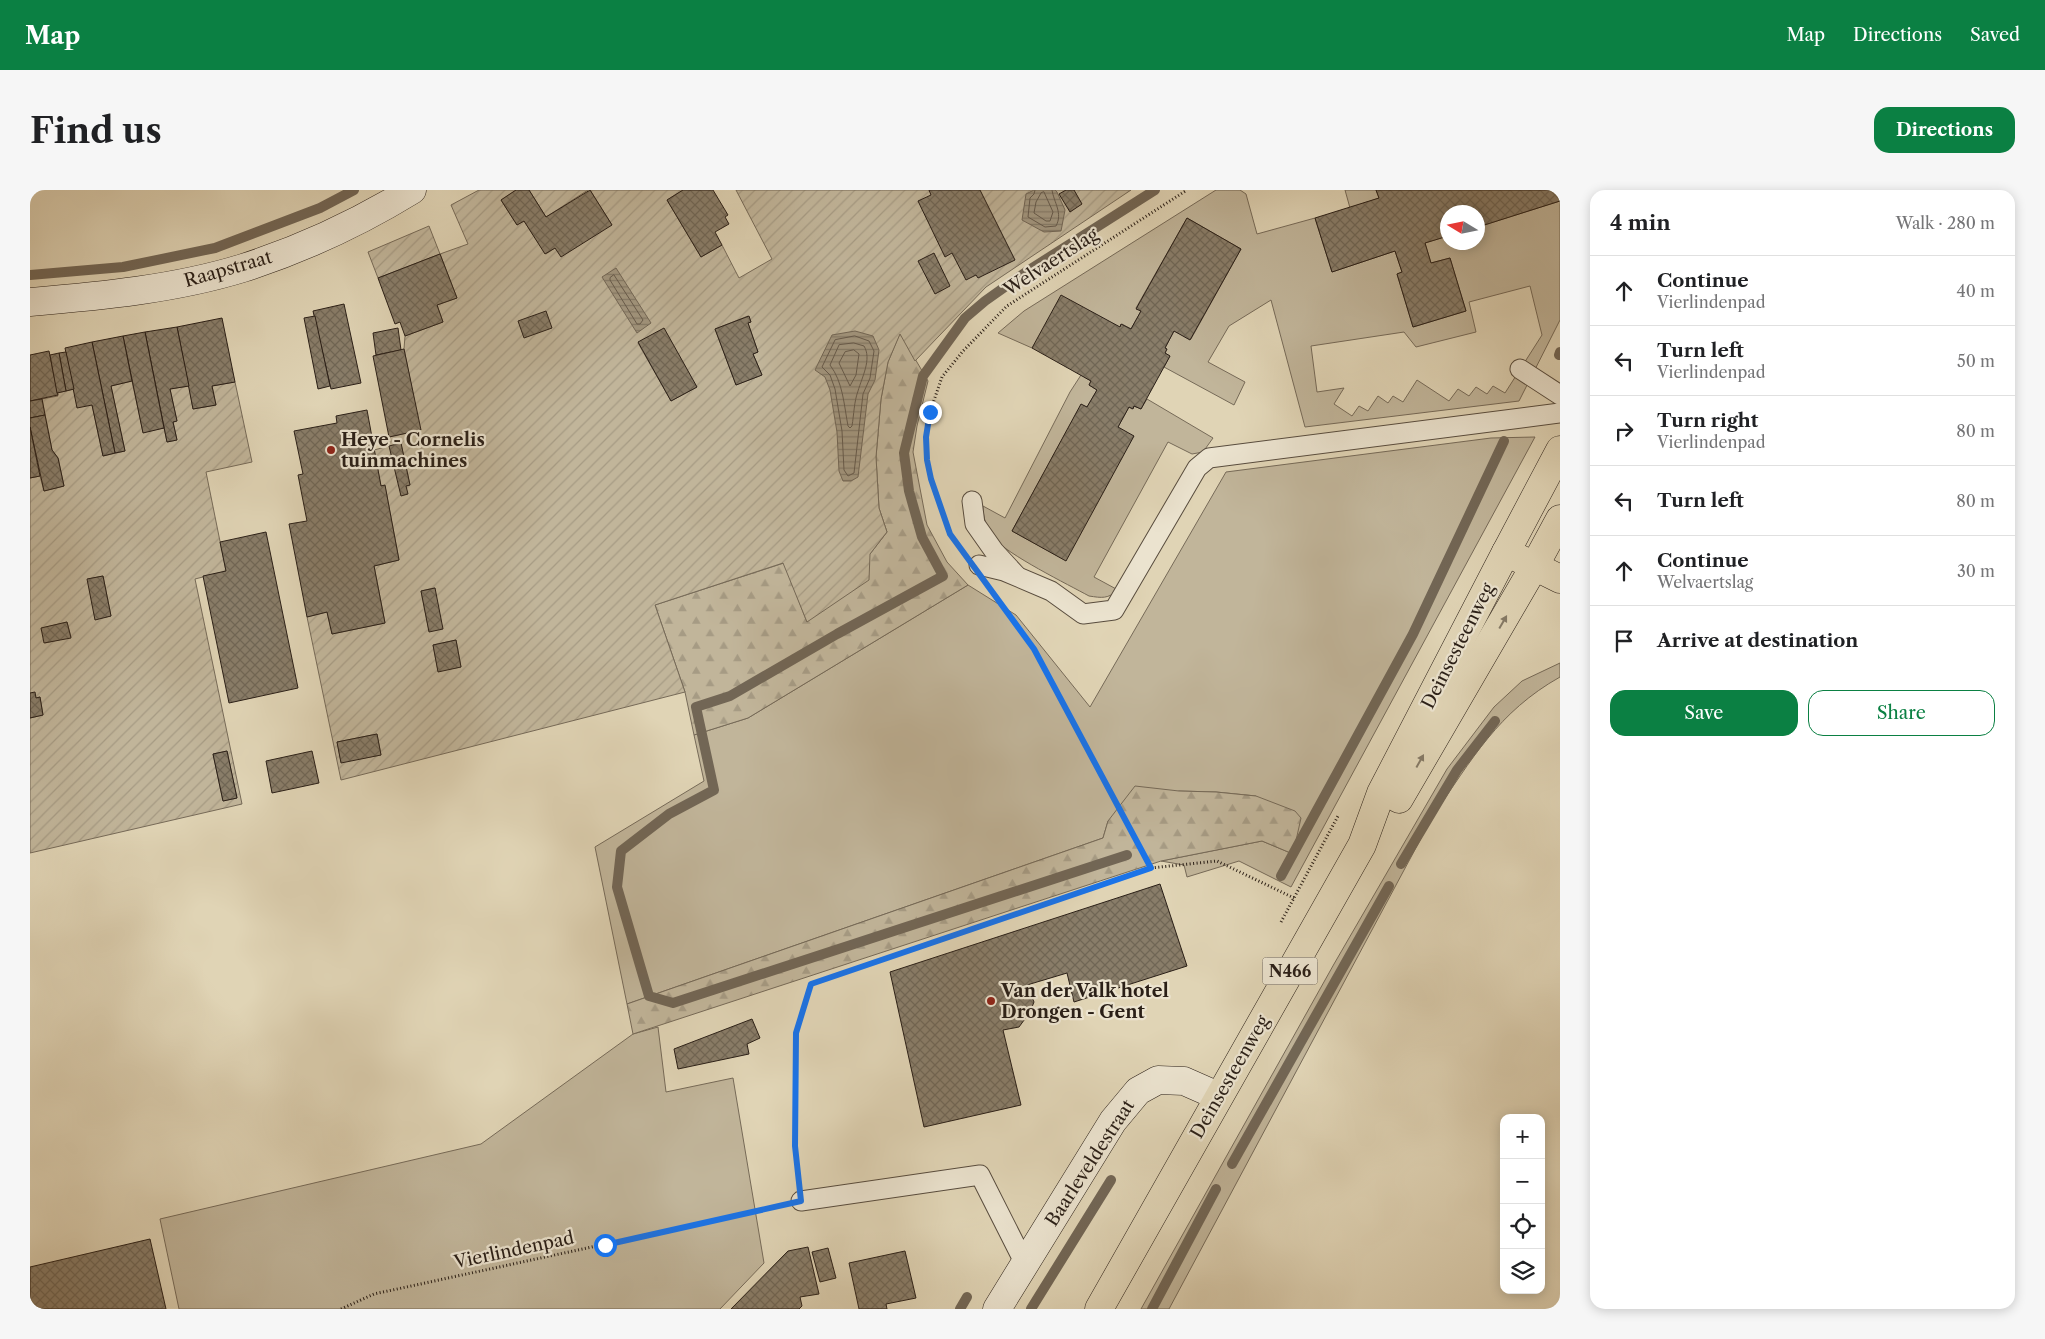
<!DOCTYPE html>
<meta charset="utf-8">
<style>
body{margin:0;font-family:"Libre Caslon Text",serif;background:#f6f6f6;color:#202124}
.controls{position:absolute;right:15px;bottom:15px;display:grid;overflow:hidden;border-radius:10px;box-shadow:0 2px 12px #0003}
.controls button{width:45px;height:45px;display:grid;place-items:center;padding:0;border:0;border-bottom:1px solid #e0e0e0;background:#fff;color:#202124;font:25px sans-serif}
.compass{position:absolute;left:1410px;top:15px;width:45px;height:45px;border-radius:50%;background:#fff;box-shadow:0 2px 12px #0003;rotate:280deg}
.stop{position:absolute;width:15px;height:15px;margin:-11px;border:4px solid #1a73e8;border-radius:50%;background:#fff}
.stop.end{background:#1a73e8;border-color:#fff;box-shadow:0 1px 5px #0008}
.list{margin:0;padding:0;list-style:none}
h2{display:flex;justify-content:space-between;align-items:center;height:65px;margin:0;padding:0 20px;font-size:21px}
h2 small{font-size:16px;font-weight:400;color:#757577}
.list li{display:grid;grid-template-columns:32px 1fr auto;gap:15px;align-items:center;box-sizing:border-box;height:70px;padding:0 20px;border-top:1px solid #e0e0e0}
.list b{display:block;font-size:19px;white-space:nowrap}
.list p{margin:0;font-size:16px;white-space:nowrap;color:#757577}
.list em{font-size:16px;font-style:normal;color:#757577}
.actions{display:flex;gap:10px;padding:15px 20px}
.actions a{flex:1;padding:11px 0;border:1px solid #0b8043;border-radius:15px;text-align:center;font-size:18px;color:#0b8043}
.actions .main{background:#0b8043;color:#fff}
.icon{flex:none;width:28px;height:28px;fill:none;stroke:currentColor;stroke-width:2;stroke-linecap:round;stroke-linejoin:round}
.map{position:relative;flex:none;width:1530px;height:1119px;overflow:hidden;border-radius:15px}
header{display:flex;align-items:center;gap:30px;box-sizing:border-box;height:70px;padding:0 25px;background:#0b8043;color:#fff}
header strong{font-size:24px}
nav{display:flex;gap:28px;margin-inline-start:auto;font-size:18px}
.intro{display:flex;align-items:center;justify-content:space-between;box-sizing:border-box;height:120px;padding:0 30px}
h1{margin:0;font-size:35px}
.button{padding:12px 22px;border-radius:15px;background:#0b8043;color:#fff;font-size:18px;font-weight:700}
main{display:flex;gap:30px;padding:0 30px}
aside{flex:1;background:#fff;border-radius:15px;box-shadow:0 2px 12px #0003}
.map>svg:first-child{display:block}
</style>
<header>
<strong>Map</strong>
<nav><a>Map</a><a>Directions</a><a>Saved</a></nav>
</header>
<div class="intro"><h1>Find us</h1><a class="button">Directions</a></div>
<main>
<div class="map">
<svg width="1530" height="1119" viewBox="0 0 1530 1119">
<defs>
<pattern id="forest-firs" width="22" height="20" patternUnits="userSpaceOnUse" patternTransform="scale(1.25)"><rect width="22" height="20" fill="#c1b59a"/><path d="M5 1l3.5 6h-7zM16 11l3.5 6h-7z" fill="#a69b84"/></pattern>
<pattern id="garden-furrows" width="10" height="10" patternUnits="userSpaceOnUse" patternTransform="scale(1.25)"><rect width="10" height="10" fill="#c1b59a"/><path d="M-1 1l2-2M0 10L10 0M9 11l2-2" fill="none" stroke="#a69b84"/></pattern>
<pattern id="water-rules" width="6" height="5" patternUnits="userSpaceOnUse" patternTransform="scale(1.25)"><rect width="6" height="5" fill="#a2967f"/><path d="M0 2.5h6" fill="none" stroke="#847a67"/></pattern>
<pattern id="building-cross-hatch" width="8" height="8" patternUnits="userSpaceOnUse" patternTransform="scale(1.25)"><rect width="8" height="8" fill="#897d69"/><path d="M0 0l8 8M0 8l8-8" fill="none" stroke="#706655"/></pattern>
</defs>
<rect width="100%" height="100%" fill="#e0d4b5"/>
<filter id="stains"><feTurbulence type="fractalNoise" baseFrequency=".004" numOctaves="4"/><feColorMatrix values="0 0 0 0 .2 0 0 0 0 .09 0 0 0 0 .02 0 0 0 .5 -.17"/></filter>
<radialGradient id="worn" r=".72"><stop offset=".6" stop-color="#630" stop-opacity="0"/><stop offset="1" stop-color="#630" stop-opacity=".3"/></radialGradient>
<g fill="#c1b59a" stroke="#766a58" fill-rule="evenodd">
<path d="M 1186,0 L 1210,0 L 1216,4 L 1227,44 L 1285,28 L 1302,82 L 1365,61 L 1372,82 L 1367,84 L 1383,137 L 1436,121 L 1420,68 L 1401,73 L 1395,53 L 1417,46 L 1418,52 L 1448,52 L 1448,37 L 1530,11 L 1530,130 L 1489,211 L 1275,237 L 1241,110 L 1199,136 L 1178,172 L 1215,192 L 1204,215 L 1134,177 L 1140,166 L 1135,163 L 1137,159 L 1135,158 L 1144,141 L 1161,149 L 1211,59 L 1157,28 L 1106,118 L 1111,121 L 1101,139 L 1092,134 L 1090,137 L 1002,158 L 968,143 L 994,121 ZM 1500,96 L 1512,145 L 1475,203 L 1463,196 L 1457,204 L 1446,197 L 1439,206 L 1428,199 L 1419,211 L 1387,190 L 1373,212 L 1363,206 L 1358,213 L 1348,206 L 1338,221 L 1329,216 L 1322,226 L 1304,214 L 1314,198 L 1287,202 L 1281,156 L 1374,142 L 1386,157 L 1446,142 L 1439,112 Z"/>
<path d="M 1315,0 L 1346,0 L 1349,8 L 1320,18 Z"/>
<path d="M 1051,185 L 1061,191 L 1059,195 L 1067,200 L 1057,217 L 1051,215 L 982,341 L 1035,370 L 1088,237 L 1099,217 L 1102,219 L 1104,216 L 1111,219 L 1117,209 L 1183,248 L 1173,262 L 1162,264 L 1138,252 L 1064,387 L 1088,400 C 1078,409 1072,408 1059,406 C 1039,395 976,364 964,348 C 957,338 953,329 953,316 L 975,328 L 1040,202 Z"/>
<path d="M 1505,247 L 1261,697 L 1209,671 L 1157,687 L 1154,675 L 1131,671 L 1232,651 L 1263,664 L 1226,606 L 1186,602 L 1149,601 L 1078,631 L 1073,648 L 597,814 L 565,657 L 674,591 L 664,545 L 718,528 L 938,395 L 986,425 L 1060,517 L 1196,282 L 1461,248 Z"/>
<path d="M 1530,473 L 1530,487 C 1468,522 1442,569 1403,626 L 1139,1119 L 1111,1119 L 1304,774 L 1417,579 L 1464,517 L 1492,491 Z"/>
<path d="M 628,837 L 636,902 L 703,888 L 734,1073 L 690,1119 L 149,1119 L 130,1029 L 451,954 L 603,844 Z"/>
</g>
<g fill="url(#forest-firs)" stroke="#766a58">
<path d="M 870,143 L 898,191 L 887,236 L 883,262 L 897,335 L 917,372 L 938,395 L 718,528 L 664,545 L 655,502 L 625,415 L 754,373 L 777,432 L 840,364 L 857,342 L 849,318 L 846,267 L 851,209 L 858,172 Z"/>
<path d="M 1105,596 L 1149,601 L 1186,602 L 1226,606 L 1265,621 L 1271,628 L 1263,664 L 1232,651 L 1131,671 L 603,844 L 597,814 L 1073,648 L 1078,631 Z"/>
</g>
<g fill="url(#garden-furrows)" stroke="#766a58" fill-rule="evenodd">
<path d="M 449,0 L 486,0 L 471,10 L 487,35 L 494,31 L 516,64 L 525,58 L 582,35 L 560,0 L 653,0 L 637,10 L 671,67 L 692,55 L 709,88 L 742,69 L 706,0 L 1101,0 L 956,97 L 885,171 L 870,144 L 858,172 L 851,209 L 846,267 L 849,318 L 857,342 L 840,364 L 839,390 L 777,432 L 753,373 L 625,415 L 655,502 L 311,590 L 277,427 L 297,422 L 302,444 L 355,433 L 344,376 L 369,370 L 355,296 L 351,296 L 344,260 L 359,256 L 359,247 L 390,240 L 374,159 L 375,146 L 413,132 L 407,115 L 427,108 L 410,64 L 348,88 L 338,62 L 399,36 L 410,64 L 438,54 L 421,15 ZM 718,126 L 721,132 L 718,133 L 728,162 L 723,164 L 732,185 L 706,195 L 685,139 ZM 608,153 L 667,197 L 641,211 ZM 371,254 L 380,295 L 376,296 ZM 404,398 L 405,398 L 399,441 L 391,401 ZM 426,450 L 431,477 L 408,481 L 403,455 ZM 347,544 L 351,565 L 311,572 L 307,552 Z"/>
<path d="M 499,0 L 558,0 L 516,27 Z"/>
<path d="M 102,191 L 113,242 L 134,238 L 137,252 L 147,250 L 143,232 L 147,231 L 140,199 L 159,196 L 163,219 L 186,215 L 182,196 L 205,192 L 222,272 L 176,282 L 196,381 L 165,389 L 212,614 L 0,663 L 0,528 L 13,525 L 10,507 L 6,508 L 0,503 L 0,288 L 10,286 L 14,301 L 34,296 L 28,268 L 22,260 L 12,209 L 28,206 L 27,203 L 44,199 L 62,215 L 73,266 L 95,261 L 81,196 ZM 73,386 L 81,426 L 66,429 L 58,389 ZM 37,432 L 41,447 L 15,453 L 12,438 ZM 197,561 L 207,608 L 193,611 L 183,564 Z"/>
</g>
<g fill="url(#water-rules)" stroke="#726655">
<path d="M 1004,0 L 1025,0 L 1027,2 L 1035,20 L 1031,41 L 1014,42 L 992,30 L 996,4 Z"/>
<path d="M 586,78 L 621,133 L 607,143 L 572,87 Z"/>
<path d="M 825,141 L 843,146 L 849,160 L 845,190 L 838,204 L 828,287 L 821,291 L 813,291 L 809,281 L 807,242 L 800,200 L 795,187 L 785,180 L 802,145 Z"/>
</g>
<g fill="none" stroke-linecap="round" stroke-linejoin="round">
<g stroke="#665a4b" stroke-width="1">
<path d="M 1005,0 L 1004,4 L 1000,8 L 998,27 L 1015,37 L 1026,36 C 1033,23 1024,13 1022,0"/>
<path d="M 1014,2 L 1023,22 L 1020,31 L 1016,31 L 1004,23 L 1006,12 L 1011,3 Z"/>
<path d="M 584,85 L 613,130 L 610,134 L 607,134 L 580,90 L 580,88 Z"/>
<path d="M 825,146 L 839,151 L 844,161 L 840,188 L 833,204 L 824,283 L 818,286 L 814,280 L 812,241 L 805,199 L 800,185 L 792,177 L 805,150 Z"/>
<path d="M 824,153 L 834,156 C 842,169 832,187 828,201 C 824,212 824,224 822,236 L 820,238 L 818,236 C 814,215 813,192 800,175 L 809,155 Z"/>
<path d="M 824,160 L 829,164 L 826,185 L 820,196 L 809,173 L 815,162 Z"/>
</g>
<g stroke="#726655" stroke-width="10">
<path d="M 0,85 L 93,77 L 185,58 L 290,18 L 324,0"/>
<path d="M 1529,165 L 1530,162"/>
<path d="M 1097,665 L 643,813 L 619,806 L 587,697 L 591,661 L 639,624 L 684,600 L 666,517 L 700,506 L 807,444 L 913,386 L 892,347 L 879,301 L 874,263 L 893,186 L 935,128 L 955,111 L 996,82 L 1125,0"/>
<path d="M 1371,674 L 1427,580 L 1465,531"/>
<path d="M 1251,686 L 1383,444 L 1474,251"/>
<path d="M 1202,974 L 1359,696"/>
<path d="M 930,1119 L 937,1107"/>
<path d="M 1001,1119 L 1081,990"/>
<path d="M 1122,1119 L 1186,999"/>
</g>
</g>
<g fill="url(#building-cross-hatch)" stroke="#2a1f17">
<path d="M 486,0 L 499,0 L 516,27 L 560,0 L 582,35 L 531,67 L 525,58 L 515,64 L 494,31 L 487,35 L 471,10 Z"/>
<path d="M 653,0 L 683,0 L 698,25 L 695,27 L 699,34 L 685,42 L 692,55 L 671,67 L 637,10 Z"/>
<path d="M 899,0 L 950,0 L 985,70 L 948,88 L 946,85 L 936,90 L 922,63 L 915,67 L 888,11 L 901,5 Z"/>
<path d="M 1036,0 L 1044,0 L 1052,14 L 1040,22 L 1029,4 Z"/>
<path d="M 1346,0 L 1530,0 L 1530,11 L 1448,37 L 1448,22 L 1418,22 L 1418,46 L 1395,53 L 1401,73 L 1420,68 L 1436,121 L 1383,137 L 1367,84 L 1372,82 L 1365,61 L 1302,82 L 1285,28 L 1349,8 Z"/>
<path d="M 1157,28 L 1211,59 L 1160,150 L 1144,141 L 1135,158 L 1137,159 L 1135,163 L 1140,166 L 1111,219 L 1104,216 L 1103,219 L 1099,217 L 1088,237 L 1104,246 L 1036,371 L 982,341 L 1051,214 L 1057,217 L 1067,200 L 1059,195 L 1061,191 L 1002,158 L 1031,105 L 1090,137 L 1091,134 L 1101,139 L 1111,121 L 1106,119 Z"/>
<path d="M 904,63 L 920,96 L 905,104 L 888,71 Z"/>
<path d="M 410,64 L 427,108 L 407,115 L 413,132 L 375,146 L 370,132 L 365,134 L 348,88 Z"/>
<path d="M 314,114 L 331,193 L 301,199 L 283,121 Z"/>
<path d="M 516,121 L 522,138 L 494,148 L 488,131 Z"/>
<path d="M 285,126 L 300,196 L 288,199 L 274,128 Z"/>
<path d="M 719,126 L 721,132 L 718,133 L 728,162 L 723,164 L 732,185 L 706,195 L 685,139 Z"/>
<path d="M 192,128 L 205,192 L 182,196 L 186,215 L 163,219 L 147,137 Z"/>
<path d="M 147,137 L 159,196 L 140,199 L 147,231 L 143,232 L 147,250 L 137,252 L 115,142 Z"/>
<path d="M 368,138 L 371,160 L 346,165 L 343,143 Z"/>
<path d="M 634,138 L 667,197 L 641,211 L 608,152 Z"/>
<path d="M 115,142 L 134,238 L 113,243 L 93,146 Z"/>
<path d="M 93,146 L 102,191 L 81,196 L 95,261 L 85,263 L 62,152 Z"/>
<path d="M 62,152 L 85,263 L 73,266 L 62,215 L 47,218 L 35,158 Z"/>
<path d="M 374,159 L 391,240 L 359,247 L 343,166 Z"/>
<path d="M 19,161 L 28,205 L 0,211 L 0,165 Z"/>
<path d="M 36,162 L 44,199 L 36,201 L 29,163 Z"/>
<path d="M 29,163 L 36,201 L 27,203 L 20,165 Z"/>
<path d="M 12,209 L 15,225 L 0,228 L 0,211 Z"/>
<path d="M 337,220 L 351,296 L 355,295 L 369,370 L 344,376 L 355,433 L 302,444 L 297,422 L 277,427 L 259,334 L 277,331 L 268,285 L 273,284 L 264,241 L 307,233 L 306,226 Z"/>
<path d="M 15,225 L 22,260 L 28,268 L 34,296 L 14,301 L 0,237 L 0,228 Z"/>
<path d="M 0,237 L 10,286 L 0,288 Z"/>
<path d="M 371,253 L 380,295 L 376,296 L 378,304 L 371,306 L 359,256 Z"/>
<path d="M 236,342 L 268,498 L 199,513 L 173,386 L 196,381 L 190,352 Z"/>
<path d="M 73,386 L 81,426 L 65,430 L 57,389 Z"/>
<path d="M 405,398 L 413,439 L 399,442 L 391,401 Z"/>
<path d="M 37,432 L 41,448 L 14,453 L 11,438 Z"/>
<path d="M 426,450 L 431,477 L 408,482 L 403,455 Z"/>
<path d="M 5,502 L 6,508 L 10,507 L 13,525 L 0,528 L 0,503 Z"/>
<path d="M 347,544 L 351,565 L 311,573 L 307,552 Z"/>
<path d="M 197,561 L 207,608 L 193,611 L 183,564 Z"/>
<path d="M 282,561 L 289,593 L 242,603 L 236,571 Z"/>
<path d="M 1130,694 L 1157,776 L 1044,812 L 1037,783 L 997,795 L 1004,812 L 1000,822 L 989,837 L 973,840 L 991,915 L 894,937 L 860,782 Z"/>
<path d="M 722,829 L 730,848 L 717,854 L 719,864 L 648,879 L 644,859 Z"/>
<path d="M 120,1049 L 136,1119 L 0,1119 L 0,1077 Z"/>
<path d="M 778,1057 L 789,1104 L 770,1107 L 772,1116 L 769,1119 L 701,1119 L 758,1061 Z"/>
<path d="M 798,1058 L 806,1088 L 790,1092 L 782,1062 Z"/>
<path d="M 875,1061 L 886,1108 L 856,1114 L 857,1119 L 829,1119 L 819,1073 Z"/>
</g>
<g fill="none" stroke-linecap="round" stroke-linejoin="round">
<g stroke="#584c3e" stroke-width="21">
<g id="lane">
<path d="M 1490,179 L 1530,205"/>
<path d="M 942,311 L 945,334 L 964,361 L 986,385"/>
<path d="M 949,375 L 974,381 L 1021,401 L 1053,424 L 1084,420 L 1167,278 L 1179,268 L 1530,223"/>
<path d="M 771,1011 L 950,985 L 995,1074"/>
</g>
</g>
<g stroke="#2a1f17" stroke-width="29">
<g id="secondary">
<path d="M 0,112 C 71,106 145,99 213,78 C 272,59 330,32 382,0"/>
<path d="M 967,1119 L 1083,931 L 1108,901 L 1128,890 L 1154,891 L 1188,906"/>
</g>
</g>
<g stroke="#2a1f17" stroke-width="29">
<g id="primary">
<path d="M 1369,609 L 1504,377"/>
<path d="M 1069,1119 L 1332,655 L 1351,603 L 1476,362"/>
</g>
</g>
<g stroke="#2a1f17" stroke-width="29">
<g id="highway">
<path d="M 1530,260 L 1476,362 L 1530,389"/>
<path d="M 1504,377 L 1530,329"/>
</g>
</g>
<g stroke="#2a1f17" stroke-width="3" stroke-dasharray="1 2.5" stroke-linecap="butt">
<path d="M 918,340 L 901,289 L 897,270 L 896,247 L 900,222 L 912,187 L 933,161 L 977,116 L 1157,0"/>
<path d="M 964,405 L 1004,459 L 1121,678"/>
<path d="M 1251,732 L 1308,626"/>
<path d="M 768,985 L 765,955 L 766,843 L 781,794 L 1121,678 L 1187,671 L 1264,708"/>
<path d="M 311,1119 L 344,1104 L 747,1017"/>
</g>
<use href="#lane" stroke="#ebe3cf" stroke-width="19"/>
<use href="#secondary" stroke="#ebe3cf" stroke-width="28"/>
<use href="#primary" stroke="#e0d4b5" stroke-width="28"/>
<use href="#highway" stroke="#e0d4b5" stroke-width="28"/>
</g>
<defs><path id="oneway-solid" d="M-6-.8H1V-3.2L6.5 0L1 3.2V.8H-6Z" transform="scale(1.25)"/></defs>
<g fill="#857a66">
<use href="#oneway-solid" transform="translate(1473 432) rotate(-60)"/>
<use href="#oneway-solid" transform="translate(1390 571) rotate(-61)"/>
</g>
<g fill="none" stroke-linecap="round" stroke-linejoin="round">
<path stroke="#1a73e8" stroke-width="6" d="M 575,1055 L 771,1011 L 765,956 L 766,843 L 781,794 L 1121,678 L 1004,459 L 920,344 L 901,289 L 897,270 L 896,247 L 900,222"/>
</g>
<g fill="#8f2418" stroke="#ebe3cf" stroke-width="2">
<circle cx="301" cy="260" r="5"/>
<circle cx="961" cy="811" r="5"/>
</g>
<g text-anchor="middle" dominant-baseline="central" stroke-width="4.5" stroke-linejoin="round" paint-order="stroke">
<rect fill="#ebe3cf" stroke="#645a4e" stroke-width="1" x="1232.5" y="767.5" width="55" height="27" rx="4"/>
<g font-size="16" font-weight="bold" fill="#2a1f17">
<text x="1260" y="781">N466</text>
</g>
<g font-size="18" fill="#2a1f17" stroke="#ebe3cf">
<text transform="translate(1021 72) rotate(-33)">Welvaertslag</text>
<text transform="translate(198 79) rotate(-16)">Raapstraat</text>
<text transform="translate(1428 456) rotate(-63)">Deinsesteenweg</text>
<text transform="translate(1200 887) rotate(-60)">Deinsesteenweg</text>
<text transform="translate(1060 973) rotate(-57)">Baarleveldestraat</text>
<text transform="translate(484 1060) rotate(-12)">Vierlindenpad</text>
</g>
<g font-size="18" font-weight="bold" fill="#2a1f17" stroke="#ebe3cf" text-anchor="start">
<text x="311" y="250">Heye - Cornelis<tspan x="311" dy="21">tuinmachines</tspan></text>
<text x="971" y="801">Van der Valk hotel<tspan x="971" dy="21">Drongen - Gent</tspan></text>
</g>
</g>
<rect width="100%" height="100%" filter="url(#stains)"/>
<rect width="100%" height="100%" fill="url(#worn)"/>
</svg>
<div class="controls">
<button>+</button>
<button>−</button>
<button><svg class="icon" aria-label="locate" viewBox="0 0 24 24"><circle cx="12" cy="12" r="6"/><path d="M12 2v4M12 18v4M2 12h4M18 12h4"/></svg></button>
<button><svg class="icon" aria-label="layers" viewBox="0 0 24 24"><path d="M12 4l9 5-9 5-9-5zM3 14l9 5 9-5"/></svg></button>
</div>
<svg class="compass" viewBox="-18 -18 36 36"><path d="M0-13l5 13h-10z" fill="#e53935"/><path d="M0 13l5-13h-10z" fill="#757577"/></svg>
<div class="stop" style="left:575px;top:1055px"></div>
<div class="stop end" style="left:900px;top:222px"></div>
</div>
<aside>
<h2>4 min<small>Walk · 280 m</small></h2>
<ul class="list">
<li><svg class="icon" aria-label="ahead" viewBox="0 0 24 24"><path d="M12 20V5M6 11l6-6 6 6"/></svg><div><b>Continue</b><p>Vierlindenpad</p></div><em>40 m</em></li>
<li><svg class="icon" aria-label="left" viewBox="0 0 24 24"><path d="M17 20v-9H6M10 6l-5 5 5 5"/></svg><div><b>Turn left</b><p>Vierlindenpad</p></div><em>50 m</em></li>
<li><svg class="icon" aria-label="right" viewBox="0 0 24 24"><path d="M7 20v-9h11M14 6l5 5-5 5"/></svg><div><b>Turn right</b><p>Vierlindenpad</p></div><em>80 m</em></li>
<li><svg class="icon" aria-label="left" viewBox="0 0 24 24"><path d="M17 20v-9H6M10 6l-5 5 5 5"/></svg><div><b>Turn left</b></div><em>80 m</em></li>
<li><svg class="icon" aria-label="ahead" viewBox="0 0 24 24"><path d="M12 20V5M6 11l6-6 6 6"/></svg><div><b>Continue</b><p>Welvaertslag</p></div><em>30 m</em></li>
<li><svg class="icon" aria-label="arrive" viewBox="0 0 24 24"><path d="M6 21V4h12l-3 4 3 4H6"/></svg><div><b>Arrive at destination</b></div></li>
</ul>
<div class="actions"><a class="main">Save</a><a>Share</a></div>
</aside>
</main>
